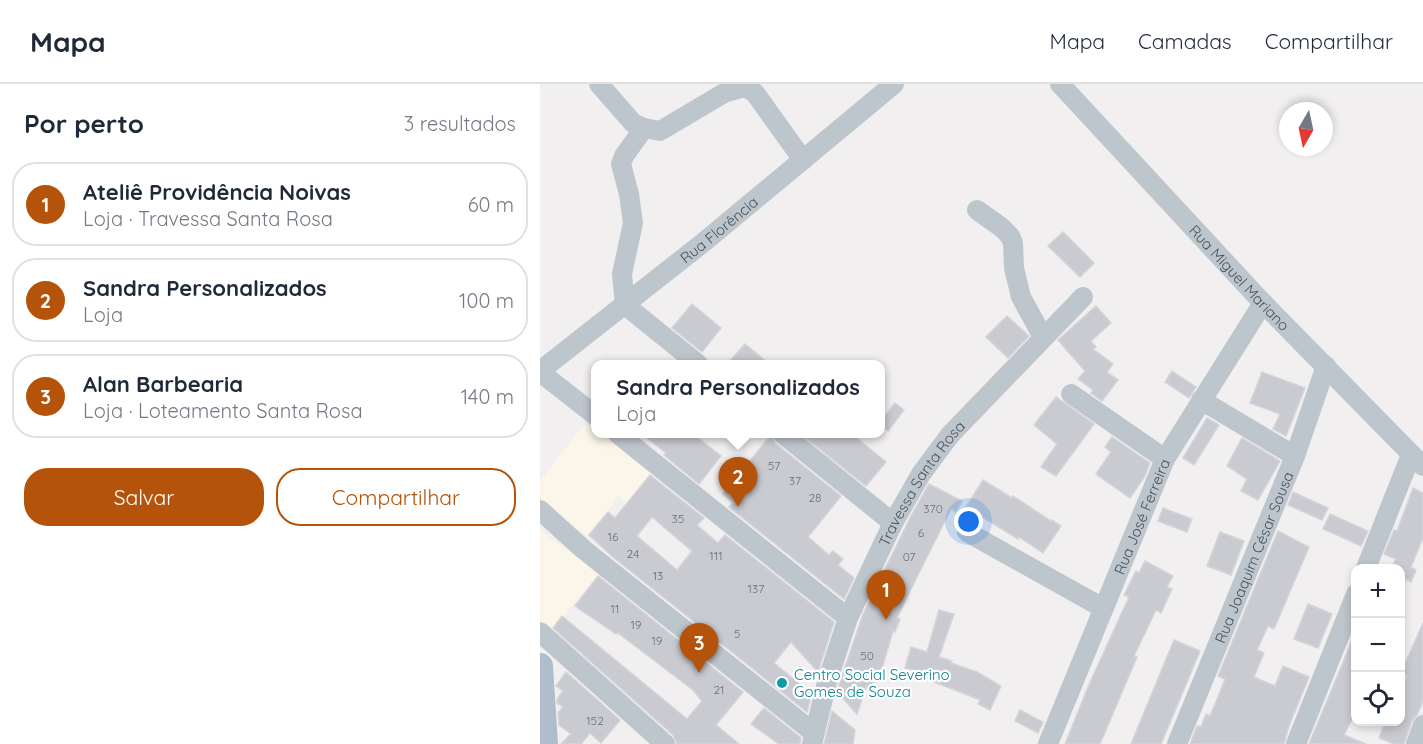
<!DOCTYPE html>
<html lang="pt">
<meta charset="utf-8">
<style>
body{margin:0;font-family:Quicksand,sans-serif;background:#f2f2f3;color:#1f2937}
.controls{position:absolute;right:18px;bottom:18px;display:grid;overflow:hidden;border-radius:12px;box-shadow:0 3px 9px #0003}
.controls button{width:54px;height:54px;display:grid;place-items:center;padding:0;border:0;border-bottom:2px solid #e0e1e3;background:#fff;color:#1f2937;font:30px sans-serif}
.compass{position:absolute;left:739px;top:18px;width:54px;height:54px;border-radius:50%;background:#fff;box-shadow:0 3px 9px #0003;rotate:189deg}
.you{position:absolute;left:429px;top:438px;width:21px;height:21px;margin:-15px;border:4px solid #fff;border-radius:50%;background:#1a73e8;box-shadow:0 0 0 9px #1a73e833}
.badge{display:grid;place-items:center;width:39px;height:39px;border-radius:50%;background:#b45309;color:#fff;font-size:20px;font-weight:700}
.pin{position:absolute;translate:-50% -50px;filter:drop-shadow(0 2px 3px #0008)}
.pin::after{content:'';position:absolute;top:32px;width:21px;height:18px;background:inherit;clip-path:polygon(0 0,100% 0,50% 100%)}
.popup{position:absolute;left:51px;top:276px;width:294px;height:78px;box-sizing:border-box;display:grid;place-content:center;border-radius:12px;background:#fff;filter:drop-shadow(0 2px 4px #0005);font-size:20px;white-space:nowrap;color:#747a83}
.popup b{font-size:22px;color:#1f2937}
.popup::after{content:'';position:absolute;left:50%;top:100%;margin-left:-12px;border:12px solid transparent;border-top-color:#fff}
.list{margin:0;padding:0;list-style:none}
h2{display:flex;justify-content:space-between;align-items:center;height:78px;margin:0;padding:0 24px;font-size:26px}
h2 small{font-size:20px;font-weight:400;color:#747a83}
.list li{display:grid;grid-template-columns:39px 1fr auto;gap:18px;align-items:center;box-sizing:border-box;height:84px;margin:0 12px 12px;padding:0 12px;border:2px solid #e0e1e3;border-radius:24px}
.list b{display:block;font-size:22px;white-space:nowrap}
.list p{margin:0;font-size:20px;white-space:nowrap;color:#747a83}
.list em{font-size:20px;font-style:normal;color:#747a83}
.actions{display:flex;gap:12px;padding:18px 24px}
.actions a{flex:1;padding:14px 0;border:2px solid #b45309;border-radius:24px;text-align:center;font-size:21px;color:#b45309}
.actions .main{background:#b45309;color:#fff}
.icon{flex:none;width:33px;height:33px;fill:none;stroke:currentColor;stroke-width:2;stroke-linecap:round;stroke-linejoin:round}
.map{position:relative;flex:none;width:883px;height:660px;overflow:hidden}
header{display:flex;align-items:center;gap:36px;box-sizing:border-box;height:84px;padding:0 30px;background:#fff;border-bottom:2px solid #e0e1e3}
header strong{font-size:28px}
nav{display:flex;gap:33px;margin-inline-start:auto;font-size:21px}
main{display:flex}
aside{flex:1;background:#fff}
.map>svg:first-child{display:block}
</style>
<header>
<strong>Mapa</strong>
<nav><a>Mapa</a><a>Camadas</a><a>Compartilhar</a></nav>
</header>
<main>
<aside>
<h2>Por perto<small>3 resultados</small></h2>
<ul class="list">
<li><span class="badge">1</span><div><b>Ateliê Providência Noivas</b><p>Loja · Travessa Santa Rosa</p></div><em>60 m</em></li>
<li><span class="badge">2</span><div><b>Sandra Personalizados</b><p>Loja</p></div><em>100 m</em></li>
<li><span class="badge">3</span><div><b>Alan Barbearia</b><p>Loja · Loteamento Santa Rosa</p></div><em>140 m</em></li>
</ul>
<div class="actions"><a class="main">Salvar</a><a>Compartilhar</a></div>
</aside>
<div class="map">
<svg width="883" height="660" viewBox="0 0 883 660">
<rect width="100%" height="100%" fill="#f1efef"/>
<g fill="#fbf6e9">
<path d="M 43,341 L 53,342 L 55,344 L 56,350 L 62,350 L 111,390 L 87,419 L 78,412 L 68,428 L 47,453 L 2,417 L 0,413 L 0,397 Z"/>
<path d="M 0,446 L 60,489 L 2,558 L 0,541 Z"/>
</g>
<g fill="#c9cbd1" stroke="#d3d5da" stroke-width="1.5" fill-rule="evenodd">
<path d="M 523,148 L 554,179 L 540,193 L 508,162 Z"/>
<path d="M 152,220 L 181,244 L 162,268 L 132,244 Z"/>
<path d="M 556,222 L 571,239 L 551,257 L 556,263 L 553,265 L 573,280 L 567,288 L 578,296 L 562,317 L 551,309 L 553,306 L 538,295 L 545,287 L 518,256 Z"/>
<path d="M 467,232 L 489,252 L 468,274 L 446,253 Z"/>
<path d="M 205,260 L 215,268 L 229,280 L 187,280 Z"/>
<path d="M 632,287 L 656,303 L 649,314 L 625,298 Z"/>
<path d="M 722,288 L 765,304 L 746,352 L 733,345 L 740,330 L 710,319 Z"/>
<path d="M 516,313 L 554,340 L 516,392 L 501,383 L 517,360 L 494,341 Z"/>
<path d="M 355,319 L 364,326 L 348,347 L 340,341 L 340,338 Z"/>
<path d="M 667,334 L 679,341 L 654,381 L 643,374 Z"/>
<path d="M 102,350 L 153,350 L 181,372 L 159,400 L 124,371 L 126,369 Z"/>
<path d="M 261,350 L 312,350 L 346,378 L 326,402 Z"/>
<path d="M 231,351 L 235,359 L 301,412 L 268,453 L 289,471 L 293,467 L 303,475 L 298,481 L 314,494 L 304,515 L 189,423 L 193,419 L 183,410 Z"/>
<path d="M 572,353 L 610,379 L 605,392 L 590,414 L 556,390 L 571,368 L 565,363 Z"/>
<path d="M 702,354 L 740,377 L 718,416 L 701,407 L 707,395 L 687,382 Z"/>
<path d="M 110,391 L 164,434 L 157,441 L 178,459 L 185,451 L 294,538 L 278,588 L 251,558 L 234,579 L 272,610 L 267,628 L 73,473 L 49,451 L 68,428 L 75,434 ZM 112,433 L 152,467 L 137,486 L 97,452 Z"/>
<path d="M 443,396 L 472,414 L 473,412 L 511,437 L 512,436 L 521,442 L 503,469 L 479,453 L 478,455 L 426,423 Z"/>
<path d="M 389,400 L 422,417 L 416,428 L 411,425 L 369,509 L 357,534 L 360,535 L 355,548 L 353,547 L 339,595 L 335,593 L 331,605 L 326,603 L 317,630 L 297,608 L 299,601 L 323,530 L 371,432 Z"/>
<path d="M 873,404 L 883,409 L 883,454 L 871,483 L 876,486 L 871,498 L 866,495 L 861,507 L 861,484 L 851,484 L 856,475 L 844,470 L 854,446 L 857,447 Z"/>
<path d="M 753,408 L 788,424 L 782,436 L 748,421 Z"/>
<path d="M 623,424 L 652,435 L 647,448 L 618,437 Z"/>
<path d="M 790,430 L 828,447 L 821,462 L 783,445 Z"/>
<path d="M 738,447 L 769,463 L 734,545 L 728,542 L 717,566 L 724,569 L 714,593 L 735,602 L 743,582 L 769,593 L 749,642 L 744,660 L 650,660 L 657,642 L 661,643 L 666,630 L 670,632 L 680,608 L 685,595 L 678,592 Z"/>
<path d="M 680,448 L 704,457 L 691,491 L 667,482 Z"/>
<path d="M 605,477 L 633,492 L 627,503 L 632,505 L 621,529 L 616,526 L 594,572 L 597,573 L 560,660 L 525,660 L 548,603 L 589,513 L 584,511 L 596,487 L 599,489 Z"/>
<path d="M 58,492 L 203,608 L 176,641 L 199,660 L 137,660 L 133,651 L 13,544 L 22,532 L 147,635 L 162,617 L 153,606 L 78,549 L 76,550 L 35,522 Z"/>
<path d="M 768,520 L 792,530 L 778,564 L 754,555 Z"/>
<path d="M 399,526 L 414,530 L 399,573 L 412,577 L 411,579 L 437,588 L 461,602 L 450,626 L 438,620 L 440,616 L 379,592 L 380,588 L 365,584 L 371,563 L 387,568 Z"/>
<path d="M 883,539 L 883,617 L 877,631 L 872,637 L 864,660 L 854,660 L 839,654 L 845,638 L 861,638 L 861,606 L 867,592 L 861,589 Z"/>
<path d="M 816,547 L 816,627 L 804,651 L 826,660 L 769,660 Z"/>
<path d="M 634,556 L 660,567 L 655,579 L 621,660 L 591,660 Z"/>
<path d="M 26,588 L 80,636 L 61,659 L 50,649 L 41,660 L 21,660 L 31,650 L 19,641 L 18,629 L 23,623 L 17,619 L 17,615 L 23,607 L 16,602 Z"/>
<path d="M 224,624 L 261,654 L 260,660 L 239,660 L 211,640 Z"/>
<path d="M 480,626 L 503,638 L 498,649 L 475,637 Z"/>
<path d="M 292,627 L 315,646 L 313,660 L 284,660 Z"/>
</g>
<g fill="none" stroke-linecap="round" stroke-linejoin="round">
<g stroke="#bec6cd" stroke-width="20">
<path d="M 59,0 L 93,39 L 104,44 L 120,47 L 186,8 L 205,3 L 215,9 L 263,76"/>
<path id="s1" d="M 520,0 L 723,219 L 883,382"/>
<path d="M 104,44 L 84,72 L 81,80 L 89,110 L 93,139 L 82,190 L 85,221 L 158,280"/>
<path d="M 437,126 L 461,143 L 470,152 L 473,159 L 474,184 L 481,213 L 503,253"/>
<path id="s2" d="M 0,287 L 164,158 L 354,0"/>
<path d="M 0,288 L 56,332"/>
<path d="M 531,310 L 625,375"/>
<path d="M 661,316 L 755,372"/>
<path d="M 78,350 L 308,534"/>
<path d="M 243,350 L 353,439"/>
<path d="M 0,426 L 43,465 L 274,649"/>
<path d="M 427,448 L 563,524"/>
<path d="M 826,484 L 871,371"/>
<path d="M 0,548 L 125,660"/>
<path id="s3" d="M 272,660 L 287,598 L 308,534 L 353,439 L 381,390 L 410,351 L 543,213"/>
<path id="s4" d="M 508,660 L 625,375 L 723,219"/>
<path id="s5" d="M 637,660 L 755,372 L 786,282"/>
<path d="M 756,660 L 816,510"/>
<path d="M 876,660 L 883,641"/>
</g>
<path stroke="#b0bdcc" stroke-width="26" d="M 0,582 L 5,660"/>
</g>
<circle fill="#0f9aa8" stroke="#fff" stroke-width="2" cx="242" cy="599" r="6"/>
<g text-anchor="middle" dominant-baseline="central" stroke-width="4.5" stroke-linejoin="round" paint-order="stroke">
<g font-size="12" fill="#687078">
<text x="234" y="381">57</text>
<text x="255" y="396">37</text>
<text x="275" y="413">28</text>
<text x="393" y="424">370</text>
<text x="138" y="434">35</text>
<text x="381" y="448">6</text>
<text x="73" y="452">16</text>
<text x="93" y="469">24</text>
<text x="176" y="471">111</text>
<text x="369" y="472">07</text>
<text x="118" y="491">13</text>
<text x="216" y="504">137</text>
<text x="75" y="524">11</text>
<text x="96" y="540">19</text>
<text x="197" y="549">5</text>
<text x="117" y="556">19</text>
<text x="327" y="571">50</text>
<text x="179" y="605">21</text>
<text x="55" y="636">152</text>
</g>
<g font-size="15" fill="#48525b" stroke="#fff">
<text stroke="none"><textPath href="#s2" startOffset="228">Rua Florência</textPath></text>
<text stroke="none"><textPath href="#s1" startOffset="264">Rua Miguel Mariano</textPath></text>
<text stroke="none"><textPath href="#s3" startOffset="285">Travessa Santa Rosa</textPath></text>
<text stroke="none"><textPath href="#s4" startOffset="246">Rua José Ferreira</textPath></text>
<text stroke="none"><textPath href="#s5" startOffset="202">Rua Joaquim César Sousa</textPath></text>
</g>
<g font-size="15" fill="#0d838f" stroke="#fff" text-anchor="start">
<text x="254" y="590">Centro Social Severino<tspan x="254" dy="17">Gomes de Souza</tspan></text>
</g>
</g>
</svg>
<div class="controls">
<button>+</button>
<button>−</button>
<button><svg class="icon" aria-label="locate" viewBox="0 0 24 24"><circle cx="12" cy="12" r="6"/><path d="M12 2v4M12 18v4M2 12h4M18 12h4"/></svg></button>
</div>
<svg class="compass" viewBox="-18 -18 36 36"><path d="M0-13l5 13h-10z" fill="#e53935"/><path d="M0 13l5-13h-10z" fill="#747a83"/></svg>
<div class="you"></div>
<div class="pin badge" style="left:346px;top:536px">1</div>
<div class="pin badge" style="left:198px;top:423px">2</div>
<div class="popup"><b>Sandra Personalizados</b>Loja</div>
<div class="pin badge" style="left:159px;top:589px">3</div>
</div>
</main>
